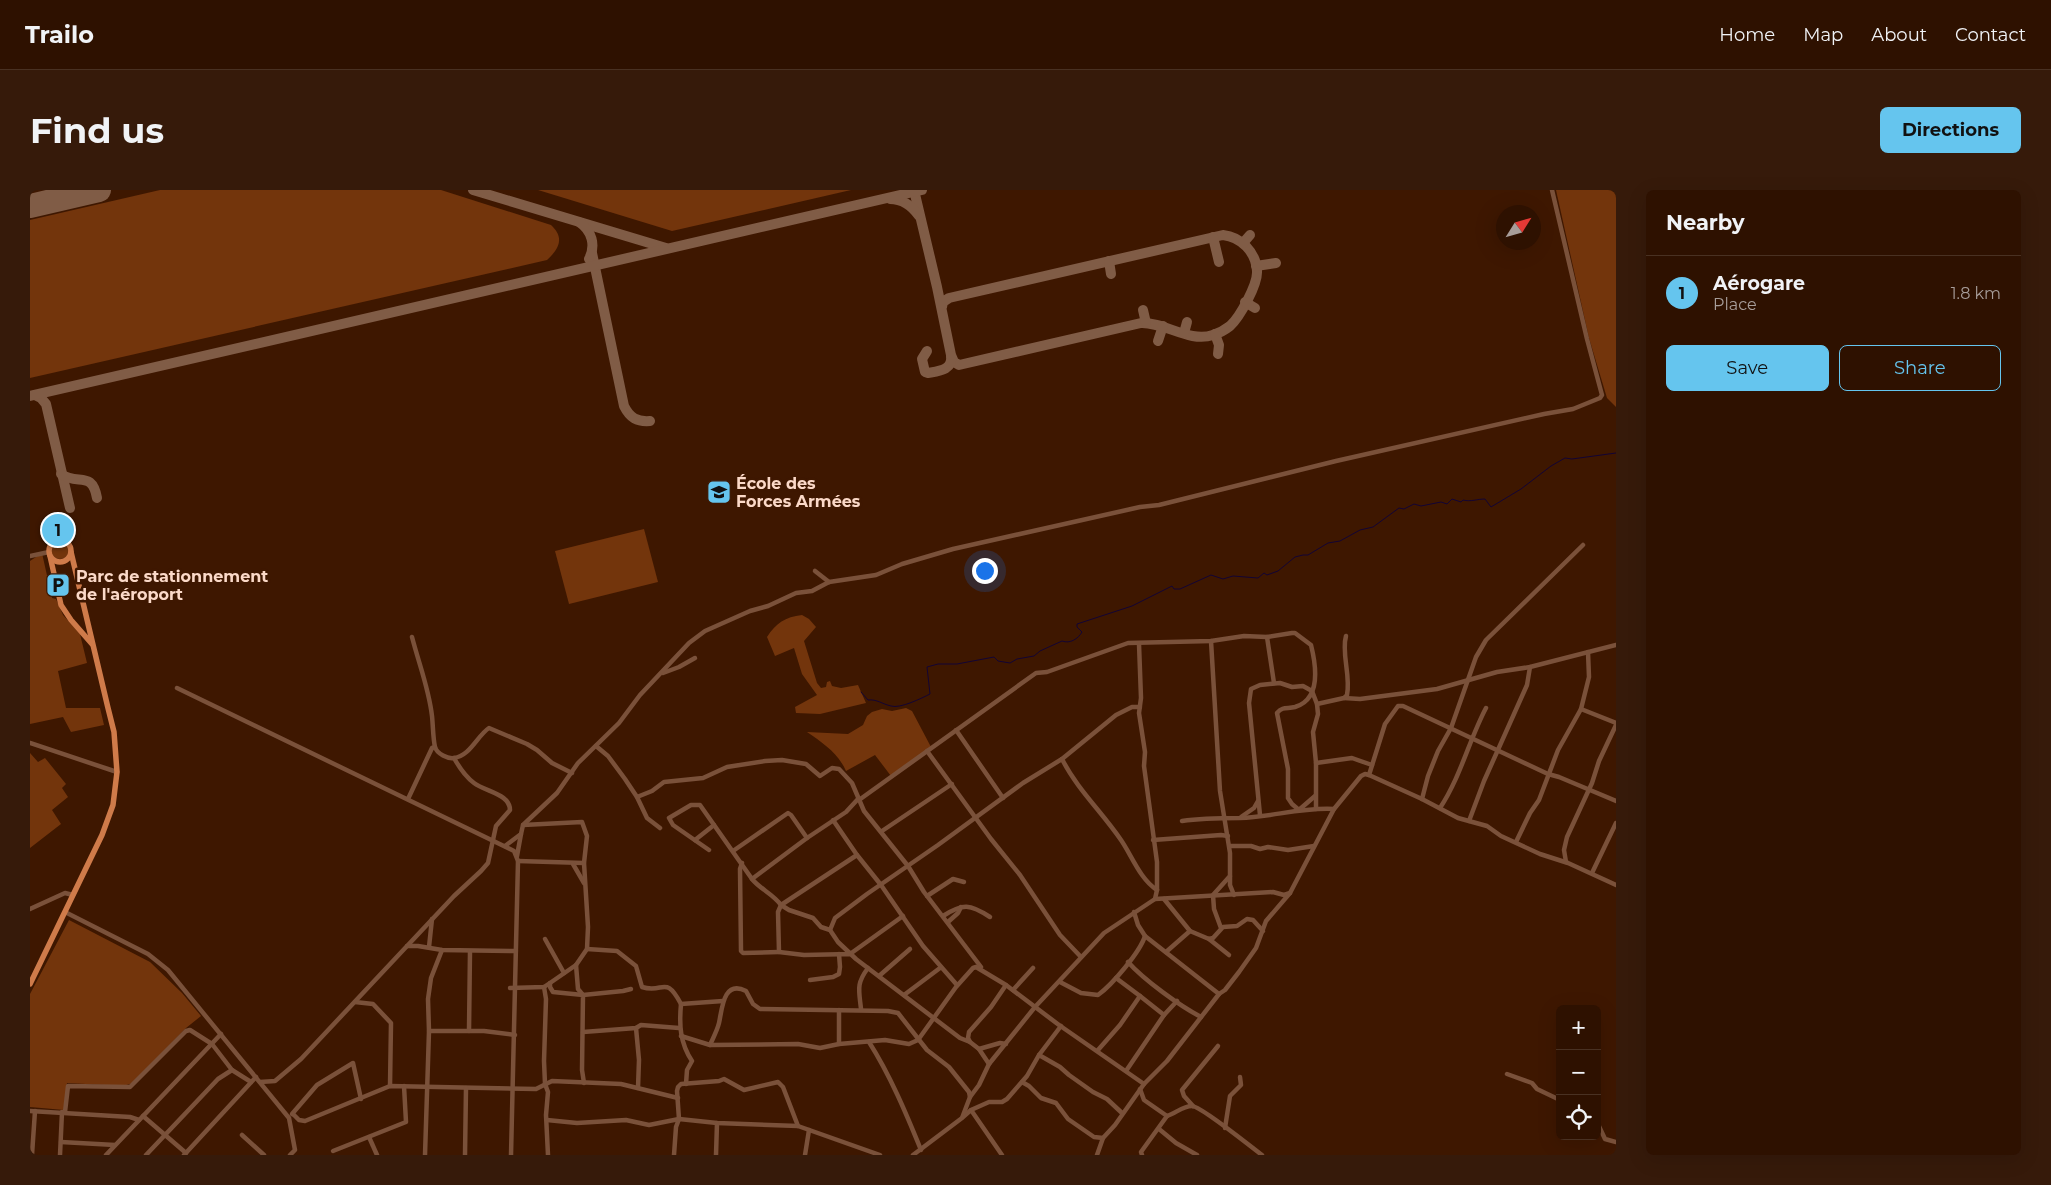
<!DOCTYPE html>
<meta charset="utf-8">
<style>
body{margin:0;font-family:Montserrat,sans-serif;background:#361a0a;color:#f1f3f6}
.controls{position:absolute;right:15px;bottom:15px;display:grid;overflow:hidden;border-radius:8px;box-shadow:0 5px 20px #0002}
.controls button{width:45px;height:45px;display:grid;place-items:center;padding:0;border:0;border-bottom:1px solid #493122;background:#2e1100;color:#f1f3f6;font:25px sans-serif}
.compass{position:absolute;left:1466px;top:15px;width:45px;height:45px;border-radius:50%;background:#2e1100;box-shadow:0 5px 20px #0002;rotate:53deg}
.you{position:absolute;left:954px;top:380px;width:18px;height:18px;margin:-12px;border:4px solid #fff;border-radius:50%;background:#1a73e8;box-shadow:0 0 0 8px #1a73e833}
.badge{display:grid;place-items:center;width:32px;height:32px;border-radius:50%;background:#65c5ee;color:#111;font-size:16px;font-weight:700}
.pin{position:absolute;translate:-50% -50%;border:2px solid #fff;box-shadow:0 1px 5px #0006}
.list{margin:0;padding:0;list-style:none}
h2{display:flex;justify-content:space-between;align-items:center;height:65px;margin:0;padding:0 20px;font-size:21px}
h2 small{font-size:16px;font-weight:400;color:#a79d99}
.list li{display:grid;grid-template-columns:32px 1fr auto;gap:15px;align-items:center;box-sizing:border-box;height:75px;padding:0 20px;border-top:1px solid #493122}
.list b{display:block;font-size:19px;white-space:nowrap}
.list p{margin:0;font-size:16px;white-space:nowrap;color:#a79d99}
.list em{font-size:16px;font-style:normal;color:#a79d99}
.actions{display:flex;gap:10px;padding:15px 20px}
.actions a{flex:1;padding:11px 0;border:1px solid #65c5ee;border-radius:8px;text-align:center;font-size:18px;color:#65c5ee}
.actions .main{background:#65c5ee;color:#111}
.icon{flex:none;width:28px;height:28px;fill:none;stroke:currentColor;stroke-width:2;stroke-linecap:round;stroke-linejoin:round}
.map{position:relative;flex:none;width:1586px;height:965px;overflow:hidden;border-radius:8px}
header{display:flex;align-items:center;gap:30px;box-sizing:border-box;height:70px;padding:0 25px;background:#2e1100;border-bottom:1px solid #493122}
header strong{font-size:24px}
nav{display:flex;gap:28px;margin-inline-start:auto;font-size:18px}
.intro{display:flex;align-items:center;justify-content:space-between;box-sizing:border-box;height:120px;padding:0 30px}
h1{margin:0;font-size:35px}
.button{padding:12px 22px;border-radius:8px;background:#65c5ee;color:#111;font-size:18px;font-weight:700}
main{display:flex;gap:30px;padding:0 30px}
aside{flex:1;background:#2e1100;border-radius:8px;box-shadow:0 5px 20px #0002}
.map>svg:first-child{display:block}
</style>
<header>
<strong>Trailo</strong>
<nav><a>Home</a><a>Map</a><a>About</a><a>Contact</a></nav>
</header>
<div class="intro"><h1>Find us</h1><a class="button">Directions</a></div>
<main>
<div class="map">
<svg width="1586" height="965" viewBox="0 0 1586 965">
<rect width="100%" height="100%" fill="#3e1700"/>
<g fill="#73350c">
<path d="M 130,0 L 411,0 L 521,35 C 535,48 529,59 517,70 L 0,188 L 0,30 Z"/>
<path d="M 508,0 L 821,0 L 642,41 Z"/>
<path d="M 1526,0 L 1586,0 L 1586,217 L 1577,208 L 1559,148 Z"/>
<path d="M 614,339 L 628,392 L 539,414 L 525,361 Z"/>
<circle cx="30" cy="360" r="9"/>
<path d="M 12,363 L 22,408 L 26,409 L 33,425 L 50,444 L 57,473 L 28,481 L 36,518 L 70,518 L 74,535 L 41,542 L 33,527 L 0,534 L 0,371 Z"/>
<path d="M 772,425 L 779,429 L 786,437 L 774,451 L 787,493 L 791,498 L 796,497 L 797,492 L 800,491 L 802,496 L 811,498 L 828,495 L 836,513 L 790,524 L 766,523 L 765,517 L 787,505 L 772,484 L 764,458 L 745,466 L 737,447 C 746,433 755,427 772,425 Z"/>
<path d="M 876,518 L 882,521 L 901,557 L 861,586 L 845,565 L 816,581 C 808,563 793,553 777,542 L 818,544 L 833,535 L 837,526 L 842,522 L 852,519 L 862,521 Z"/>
<path d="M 0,563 L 8,572 L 15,568 L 36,594 L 32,598 L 38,607 L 22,620 L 31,634 L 0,658 Z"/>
<path d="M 39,730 L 120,772 L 152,803 L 171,826 L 156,838 L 103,893 L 93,896 L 37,893 L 34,920 L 0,917 L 0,804 Z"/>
</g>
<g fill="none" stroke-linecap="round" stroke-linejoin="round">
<path stroke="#130434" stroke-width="1" d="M 831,502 L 838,510 C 847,509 852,514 861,516 C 870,519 892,508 900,504 L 897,477 L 908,474 L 927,474 L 964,467 L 968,471 L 980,473 L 987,469 L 1004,466 L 1010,461 L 1032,451 C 1040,454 1048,449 1052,442 L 1047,437 L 1047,434 L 1102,416 L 1142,396 L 1144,399 L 1150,399 L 1181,385 L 1193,389 L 1203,386 L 1228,388 L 1234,383 L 1237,385 L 1248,381 L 1265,367 L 1273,365 L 1278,365 L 1298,353 L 1310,351 L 1330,340 L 1343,337 L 1369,318 L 1374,319 L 1384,314 L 1391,316 L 1411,312 L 1417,314 L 1422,309 L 1431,312 L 1433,310 C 1441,312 1447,309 1455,309 L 1461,317 L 1491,299 L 1521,276 L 1535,268 L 1542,269 L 1586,263"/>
<g stroke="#805c46" stroke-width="10">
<path d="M 443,0 L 636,58"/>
<path d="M 884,0 L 907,97 L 921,165 L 924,172 L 929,175 L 1111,133 C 1135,132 1159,153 1183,145 C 1189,143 1195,140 1200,136 C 1210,127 1228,94 1227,81 C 1226,62 1211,47 1193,45 L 919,108 L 913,112 L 912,117"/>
<path d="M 860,9 C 873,9 882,16 889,26"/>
<path d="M 549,32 C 562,41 566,55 559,69"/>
<path d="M 1183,47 L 1189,72"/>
<path d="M 1213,53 L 1220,45"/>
<path d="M 562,63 L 594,216 C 600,228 607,232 620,231"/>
<path d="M 1079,71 L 1081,84"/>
<path d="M 1226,76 L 1246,73"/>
<path d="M 1215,112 L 1225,118"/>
<path d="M 1113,120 L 1116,133"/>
<path d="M 1154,143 L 1157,132"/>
<path d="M 1185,144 L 1189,155 L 1188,164"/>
<path d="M 1128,151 L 1133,136"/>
<path d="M 897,161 L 892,169 L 895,182 L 898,183 C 909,181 923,180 921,166"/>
<path d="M 5,205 L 11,208 L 16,214 L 40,318"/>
<path d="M 0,206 L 892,0"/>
<path d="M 31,284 C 48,296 62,280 67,308"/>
</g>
<path stroke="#805c46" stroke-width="24" d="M 0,16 L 69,0"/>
<g stroke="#7a513a" stroke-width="4.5">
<path d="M 0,366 L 19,362"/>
<path d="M 785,381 L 799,392"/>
<path d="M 382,447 C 389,474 399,499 402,526 C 403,535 403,549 405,557 C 407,564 418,569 424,568 C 440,566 447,546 459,538 L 497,554 L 507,560 L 522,573 L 542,583"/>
<path d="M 1237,447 L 1244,493"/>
<path d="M 1181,451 L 1190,601 L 1200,663 L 1200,686 L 1183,705 L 1184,719 L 1191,738"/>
<path d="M 1109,454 L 1111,508 L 1109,523 L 1115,562 L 1114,576 L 1127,672 L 1127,700 L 1125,709"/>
<path d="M 633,483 L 649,477 L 665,468"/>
<path d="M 147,498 L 484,661 L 488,671 L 481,965"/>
<path d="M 1314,508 L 1330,509 L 1407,499 L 1467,482 L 1500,477 L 1586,455"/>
<path d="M 1287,514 L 1314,508 L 1317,505 C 1321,486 1311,463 1316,446"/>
<path d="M 1551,519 L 1586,533"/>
<path d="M 926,540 L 973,608"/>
<path d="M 0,553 L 87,582"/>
<path d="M 566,556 L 578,566 L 595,589 L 607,607 L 617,628 L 630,638"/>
<path d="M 897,561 L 961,649 L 990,685 L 1030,745 L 1051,767"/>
<path d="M 1032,569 C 1047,599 1072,622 1091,650 C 1102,666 1110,689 1127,700"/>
<path d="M 1286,573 L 1322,568 L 1342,575"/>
<path d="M 1339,585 L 1355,534 L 1368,516 L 1373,516 L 1518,584 L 1529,587 L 1586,611"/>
<path d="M 607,607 L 622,601 L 634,592 L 673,588 L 697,577 L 735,571 L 752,570 L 776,574 L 790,586 L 802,578 L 809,579 L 822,593 L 834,621 L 878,676 L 894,702 L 951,777"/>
<path d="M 378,609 L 402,558 L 405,557"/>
<path d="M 1392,609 L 1398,586 L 1408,561 L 1421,538 L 1446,467 L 1456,450 L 1553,355"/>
<path d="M 829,610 L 1006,483 L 1017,482 L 1098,453 L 1181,451 L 1214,446 L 1237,447 L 1262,443 L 1265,443 L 1281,455 C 1286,475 1292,509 1265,517 C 1257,519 1253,516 1247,523 L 1258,579 L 1258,608 L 1262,614 L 1269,620"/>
<path d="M 1410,618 C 1431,586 1439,550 1456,518"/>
<path d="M 1270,619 L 1285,606"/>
<path d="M 1230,625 L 1219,513 L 1221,499 L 1230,495 L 1250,493 L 1262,497 L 1273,496 L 1282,501 L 1287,514 L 1288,524 L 1283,542 L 1286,573 L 1286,619"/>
<path d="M 1211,627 L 1224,618 L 1228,611"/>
<path d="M 803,630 L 827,665"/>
<path d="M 1152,631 C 1172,628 1191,628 1210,628 C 1242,627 1272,617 1304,619"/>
<path d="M 1439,631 L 1454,591 L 1497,495 L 1500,477"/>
<path d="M 852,641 L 922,594"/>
<path d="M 665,650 L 684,635"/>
<path d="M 1123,650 L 1191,645 L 1198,646"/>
<path d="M 1486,652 L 1500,623 L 1509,610 L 1528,560 L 1551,519 L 1559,487 L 1558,462"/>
<path d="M 475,656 L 491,644 L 493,635 L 527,603 L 548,573 L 589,533 L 610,505 L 659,453 L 675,441 L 720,421 L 738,416 L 766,403 L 782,401 L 799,392 L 846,385 L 872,374 L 923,359 L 1110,317 L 1129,315 L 1306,271 L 1514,224 L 1543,219 L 1570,208 L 1572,205 L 1557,149 L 1522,0"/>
<path d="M 1200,656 L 1221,656 L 1230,659 L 1238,657 L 1258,660 L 1284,656"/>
<path d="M 679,660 L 643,635 L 639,628 L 661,615 L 670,615 L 722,689 L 777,648 L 816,622 L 828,609"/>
<path d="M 703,661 L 758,623 L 761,625 L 777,648"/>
<path d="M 487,666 L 491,644"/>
<path d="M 488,671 L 554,673"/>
<path d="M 1536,672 L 1534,660 L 1537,647 L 1562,593 L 1569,571 L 1586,535"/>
<path d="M 712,673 L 710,679 L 711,761 L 713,763 L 749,762"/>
<path d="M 543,674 L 554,693"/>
<path d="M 1562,683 L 1586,633"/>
<path d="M 1200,686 L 1200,695 L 1204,705"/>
<path d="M 722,689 C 730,699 743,704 751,715 L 827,665 L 851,695 L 893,756 L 927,795"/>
<path d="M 897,706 L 923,689 L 934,692"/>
<path d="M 1134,709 L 1160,741 L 1179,749 L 1183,748 L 1193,737 L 1207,736 L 1217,729 L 1223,730 L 1233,741"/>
<path d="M 0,719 L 35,703 L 43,705"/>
<path d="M 35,722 L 118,764 L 138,780 L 259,928 L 265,960 L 260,965"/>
<path d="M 1104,722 L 1108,735 L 1115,746"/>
<path d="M 873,726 L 820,764 L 774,765 L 749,762 L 748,722 L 751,715 L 759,720 L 783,728 L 791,737 L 800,740 L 808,752 L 826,769 L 930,848 L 940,852"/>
<path d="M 913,726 C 933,713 940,714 960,727"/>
<path d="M 918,732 L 928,723 L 931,717"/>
<path d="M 800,740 L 805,728 L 837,704 L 908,655 L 993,593 L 1032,569 L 1086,525 L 1102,517 L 1110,517"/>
<path d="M 515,749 L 534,783"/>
<path d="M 1179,749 L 1199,765"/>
<path d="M 377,756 L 388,756 L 412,760 L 486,761"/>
<path d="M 399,757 L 402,729"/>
<path d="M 557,759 L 587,761 L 606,776 L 612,797 C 634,804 635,784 651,814 L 693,811"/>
<path d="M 1136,762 L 1160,741"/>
<path d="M 1098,772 C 1114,790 1150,816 1171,827"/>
<path d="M 546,775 L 548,799 L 553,805 L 593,801 L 601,799"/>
<path d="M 849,786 L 880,759"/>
<path d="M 780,790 L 803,787 L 809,784 L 810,777 L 809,764"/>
<path d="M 1030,792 L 1051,803 L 1068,805 C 1082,795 1110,762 1115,746 L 1189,804"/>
<path d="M 520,793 L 520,797 L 523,802 L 553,805 L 552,880 L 554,893"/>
<path d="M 514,797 L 516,809 L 514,871 L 515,894 L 518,902 L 516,925 L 518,965"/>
<path d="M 480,798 L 514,797 L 520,793 L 546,775 L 557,759 L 558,737 L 554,673 L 557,646 L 552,632 L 493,635"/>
<path d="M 983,800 L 1003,778"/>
<path d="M 874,805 L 910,778"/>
<path d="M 325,812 L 343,814 L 361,833 L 360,896"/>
<path d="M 651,814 C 649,835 650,853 662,871 L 657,880 L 656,894"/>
<path d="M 831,819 C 829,800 826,794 838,778"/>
<path d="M 809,820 L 809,854"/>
<path d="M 1134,825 L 1147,811"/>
<path d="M 606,838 L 609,870 L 608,898"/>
<path d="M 399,841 L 454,841 L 485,845"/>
<path d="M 439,841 L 440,761"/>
<path d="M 553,842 L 606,838 L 611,835 L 649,838"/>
<path d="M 651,846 L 680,855 L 768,854 L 790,858 L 809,854 L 855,850 L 879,854 L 888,850 L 926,797 L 943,778 L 946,777 L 976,795 L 1029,835 L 1114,894"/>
<path d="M 839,852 C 860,885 876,923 891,960"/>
<path d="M 680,855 C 683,848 687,841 689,833 C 692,820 693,789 716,801 L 723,814 L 730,819 L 858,821 L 868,823 L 897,860 L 919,877 L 939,902 L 940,907"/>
<path d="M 949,859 L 970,853 L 976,854"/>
<path d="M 1068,860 L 1090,835 L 1110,806 L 1086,788"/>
<path d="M 1009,865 L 1030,877 L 1039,885 L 1063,902 L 1077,909 L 1092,923"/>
<path d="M 959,874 L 949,859 L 940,852 L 938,848 L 939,842 L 961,817 L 976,795"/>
<path d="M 1096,881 L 1134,825 L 1110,806"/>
<path d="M 1477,884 L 1502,893 L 1507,899 L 1530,910"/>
<path d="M 230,892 L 245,891 L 271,869 L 424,706 L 451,681 L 458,673 L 466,636 L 480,620 C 480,604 456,602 444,593 C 436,587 429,577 424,568"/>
<path d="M 992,892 L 999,896 L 1011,908 L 1026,913 L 1038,929 L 1064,947 L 1073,948"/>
<path d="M 1110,899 L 1114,910 L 1137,926 C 1146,923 1153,916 1162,916 C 1171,916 1221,957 1232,965"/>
<path d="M 1163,916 L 1154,906 L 1152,900 L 1188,856"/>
<path d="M 941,920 L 972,965"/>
<path d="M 0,921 L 100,927 L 109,930"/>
<path d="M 35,922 L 38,896 L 100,897 L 156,841 L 160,840 L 182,854 L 202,880 L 221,892"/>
<path d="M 262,924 L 287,895 L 323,873 L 331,909"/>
<path d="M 263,924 L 269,930 L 275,931 L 360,896 L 506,899 L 522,891 L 591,894 L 648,908"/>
<path d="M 113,926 L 156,963"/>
<path d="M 933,927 L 941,920 L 959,912 L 972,912 L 977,909 L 997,886 L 1009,865 L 1031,836"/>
<path d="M 517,930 L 547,933 L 596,930 L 619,935 L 649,929 L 687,933 L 768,936 L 850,965"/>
<path d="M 1567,932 L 1575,949 L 1586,952"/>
<path d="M 1195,938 L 1200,906 L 1211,895 L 1210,887"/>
<path d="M 1129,939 L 1146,953 L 1167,965"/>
<path d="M 212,945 L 234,965"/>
<path d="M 339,947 L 347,965"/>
<path d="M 31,952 L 85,955"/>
<path d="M 303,961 L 376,932 L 374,896"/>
<path d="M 2,965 L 5,921"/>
<path d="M 30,965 L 32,922"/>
<path d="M 76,965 L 191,844"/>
<path d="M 116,965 L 188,889 L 202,880"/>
<path d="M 154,965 L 226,887"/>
<path d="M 395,965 L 399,841 L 398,809 L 401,788 L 412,760"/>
<path d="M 435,965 L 436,898"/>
<path d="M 644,965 L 646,937 L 649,929 L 647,901 L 648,897 L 651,894 L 689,891 L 694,889 L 714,900 L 748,892 L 753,897 L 768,936"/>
<path d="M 686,965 L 687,933"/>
<path d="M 775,965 L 779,940"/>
<path d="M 883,965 L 932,928 L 940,907 L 949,895 L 959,874 L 1005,817 L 1074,743 L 1125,709 L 1243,702 L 1254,705 L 1260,703"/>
<path d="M 1067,965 L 1073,948 L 1085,935 L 1114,894 L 1137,871 L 1189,804 L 1195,800 L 1209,782 L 1226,758 L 1236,731 L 1260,703 L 1304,619 L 1331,586 L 1335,584 L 1339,585 L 1392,609 L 1428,628 L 1457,636 L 1471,646 L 1510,664 L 1538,673 L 1586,695"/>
<path d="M 1112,965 L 1111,962 L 1137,926"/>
</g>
<g stroke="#cf7b4a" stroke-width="5.5">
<circle cx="30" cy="361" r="11"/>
<path d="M 20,366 L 31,415 L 41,430 L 62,454"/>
<path d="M 0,794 L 72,645 L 83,615 L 87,582 L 84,542 L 78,518 L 41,362"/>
</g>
</g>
<defs>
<g id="university-square" transform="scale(1.25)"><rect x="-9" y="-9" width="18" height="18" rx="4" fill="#65c5ee" stroke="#3e1700"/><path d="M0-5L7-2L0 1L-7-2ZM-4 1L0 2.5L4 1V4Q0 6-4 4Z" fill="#111"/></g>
<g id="parking-square" transform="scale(1.25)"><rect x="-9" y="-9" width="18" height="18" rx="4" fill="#65c5ee" stroke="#3e1700"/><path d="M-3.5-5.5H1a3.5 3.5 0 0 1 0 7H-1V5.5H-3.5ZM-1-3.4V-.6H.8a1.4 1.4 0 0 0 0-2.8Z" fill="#111"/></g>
</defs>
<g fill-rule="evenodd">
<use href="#university-square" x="689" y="302"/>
<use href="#parking-square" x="28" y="395"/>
</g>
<g text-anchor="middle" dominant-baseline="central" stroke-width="5" stroke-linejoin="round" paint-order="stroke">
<g font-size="16" font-weight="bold" fill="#fbd9c8" stroke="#3e1700" text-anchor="start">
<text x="706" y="293">École des<tspan x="706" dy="18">Forces Armées</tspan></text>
<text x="46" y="386">Parc de stationnement<tspan x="46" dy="18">de l'aéroport</tspan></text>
</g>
</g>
</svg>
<div class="controls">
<button>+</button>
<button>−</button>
<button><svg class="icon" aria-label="locate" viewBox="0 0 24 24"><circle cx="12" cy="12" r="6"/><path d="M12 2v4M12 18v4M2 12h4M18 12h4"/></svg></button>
</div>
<svg class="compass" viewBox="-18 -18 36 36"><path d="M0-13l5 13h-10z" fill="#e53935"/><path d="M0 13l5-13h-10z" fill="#a79d99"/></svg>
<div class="you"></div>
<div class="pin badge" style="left:28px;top:340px">1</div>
</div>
<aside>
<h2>Nearby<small></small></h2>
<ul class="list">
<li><span class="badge">1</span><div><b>Aérogare</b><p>Place</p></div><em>1.8 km</em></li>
</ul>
<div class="actions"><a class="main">Save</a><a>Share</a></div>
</aside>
</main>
